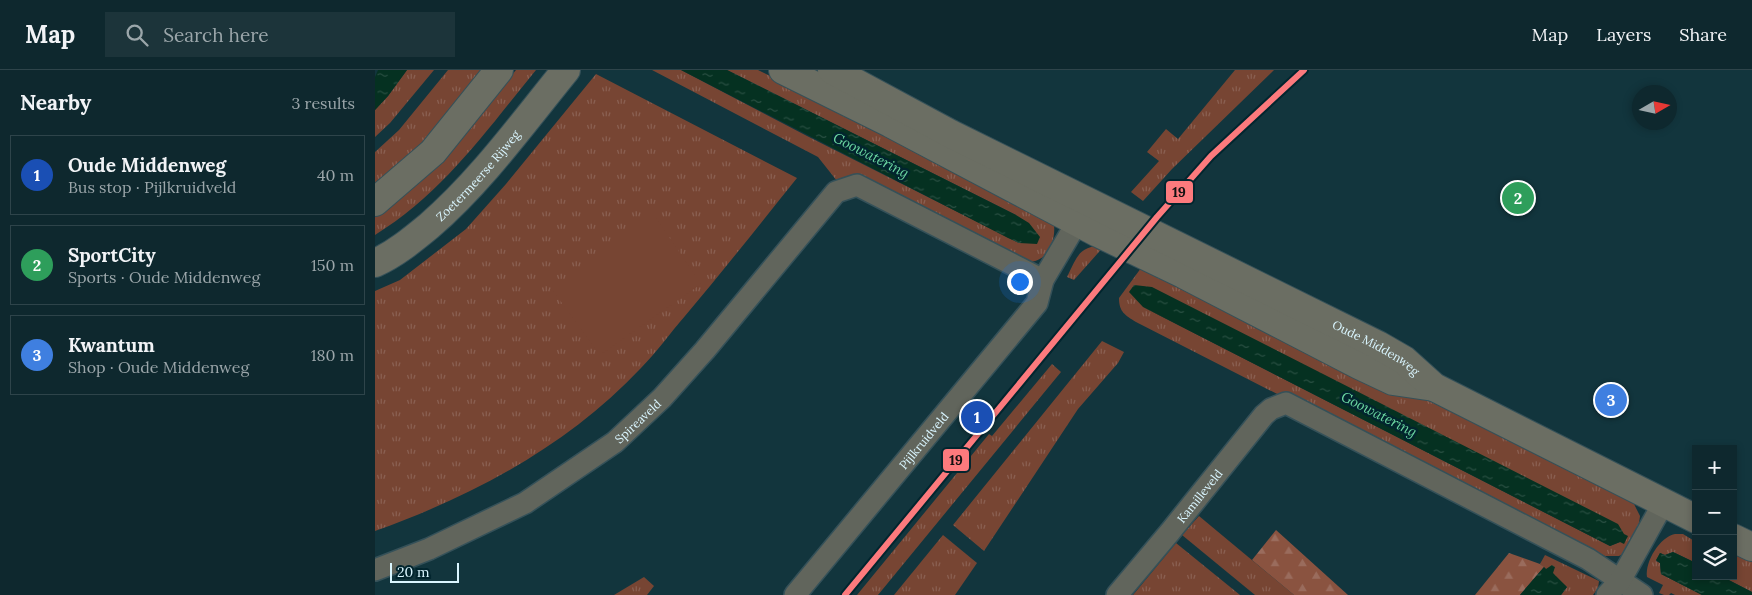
<!DOCTYPE html>
<meta charset="utf-8">
<style>
body{margin:0;font-family:Lora,serif;background:#1c343a;color:#f1f3f6}
.controls{position:absolute;right:15px;bottom:15px;display:grid;overflow:hidden;border-radius:0px;box-shadow:0 2px 8px #0003}
.controls button{width:45px;height:45px;display:grid;place-items:center;padding:0;border:0;border-bottom:1px solid #2e444a;background:#0e282e;color:#f1f3f6;font:25px sans-serif}
.compass{position:absolute;left:1257px;top:15px;width:45px;height:45px;border-radius:50%;background:#0e282e;box-shadow:0 2px 8px #0003;rotate:81deg}
.scale{position:absolute;left:15px;bottom:12px;width:69px;box-sizing:border-box;padding-left:5px;border:2px solid #daf6ff;border-top:0;font-size:14px;line-height:18px;white-space:nowrap;color:#daf6ff;-webkit-text-stroke:4px #02252e;paint-order:stroke}
.you{position:absolute;left:644px;top:211px;width:18px;height:18px;margin:-12px;border:4px solid #fff;border-radius:50%;background:#1a73e8;box-shadow:0 0 0 8px #1a73e833}
.badge{display:grid;place-items:center;width:32px;height:32px;border-radius:50%;background:#8bbbb9;color:#fff;font-size:16px;font-weight:700}
.pin{position:absolute;translate:-50% -50%;border:2px solid #fff;box-shadow:0 1px 5px #0006}
.list{margin:0;padding:0;list-style:none}
h2{display:flex;justify-content:space-between;align-items:center;height:65px;margin:0;padding:0 20px;font-size:21px}
h2 small{font-size:16px;font-weight:400;color:#9ba6aa}
.list li{display:grid;grid-template-columns:32px 1fr auto;gap:15px;align-items:center;box-sizing:border-box;height:80px;margin:0 10px 10px;padding:0 10px;border:1px solid #2e444a;border-radius:0px}
.list b{display:block;font-size:19px;white-space:nowrap}
.list p{margin:0;font-size:16px;white-space:nowrap;color:#9ba6aa}
.list em{font-size:16px;font-style:normal;color:#9ba6aa}
.icon{flex:none;width:28px;height:28px;fill:none;stroke:currentColor;stroke-width:2;stroke-linecap:round;stroke-linejoin:round}
.map{position:relative;flex:none;width:1377px;height:525px;overflow:hidden}
header{display:flex;align-items:center;gap:30px;box-sizing:border-box;height:70px;padding:0 25px;background:#0e282e;border-bottom:1px solid #2e444a}
header strong{font-size:24px}
nav{display:flex;gap:28px;margin-inline-start:auto;font-size:18px}
.search{width:350px;height:45px;background:#1c343a;display:flex;align-items:center;gap:12px;box-sizing:border-box;padding:0 18px;border-radius:0px;color:#9ba6aa;font-size:19px}
main{display:flex}
aside{flex:1;background:#0e282e}
.map>svg:first-child{display:block}
</style>
<header>
<strong>Map</strong>
<div class="search"><svg class="icon" aria-label="search" viewBox="0 0 24 24"><circle cx="10" cy="10" r="6"/><path d="M15 15l6 6"/></svg>Search here</div>
<nav><a>Map</a><a>Layers</a><a>Share</a></nav>
</header>
<main>
<aside>
<h2>Nearby<small>3 results</small></h2>
<ul class="list">
<li><span class="badge" style="background:#1a4fb4">1</span><div><b>Oude Middenweg</b><p>Bus stop · Pijlkruidveld</p></div><em>40 m</em></li>
<li><span class="badge" style="background:#2e9e5b">2</span><div><b>SportCity</b><p>Sports · Oude Middenweg</p></div><em>150 m</em></li>
<li><span class="badge" style="background:#3f7fe0">3</span><div><b>Kwantum</b><p>Shop · Oude Middenweg</p></div><em>180 m</em></li>
</ul>
</aside>
<div class="map">
<svg width="1377" height="525" viewBox="0 0 1377 525">
<defs>
<pattern id="grass-tufts" width="24" height="20" patternUnits="userSpaceOnUse" patternTransform="scale(1.25)"><rect width="24" height="20" fill="#774533"/><path d="M3 7l-1-3M5 7V3M7 7l1-3M15 17l-1-3M17 17v-4M19 17l1-3" fill="none" stroke="#8a6052"/></pattern>
<pattern id="forest-firs" width="22" height="20" patternUnits="userSpaceOnUse" patternTransform="scale(1.25)"><rect width="22" height="20" fill="#8a5340"/><path d="M5 1l3.5 6h-7zM16 11l3.5 6h-7z" fill="#9a6c5d"/></pattern>
<pattern id="water-ripples" width="26" height="14" patternUnits="userSpaceOnUse" patternTransform="scale(1.25)"><rect width="26" height="14" fill="#053121"/><path d="M2 4q2-2 4 0t4 0M15 11q2-2 4 0t4 0" fill="none" stroke="#294f42"/></pattern>
</defs>
<rect width="100%" height="100%" fill="#12353d"/>
<g fill="url(#grass-tufts)" fill-rule="evenodd">
<path d="M 32,0 L 59,0 L 15,53 L 0,67 L 0,40 L 13,26 Z"/>
<path d="M 73,0 L 109,0 L 52,70 L 0,116 L 0,82 L 24,60 Z"/>
<path d="M 141,0 L 161,0 C 111,61 68,123 0,165 L 0,147 L 35,120 L 68,88 Z"/>
<path d="M 277,0 L 306,0 L 432,66 L 644,173 L 641,145 L 352,0 L 383,0 L 548,80 L 679,154 C 681,174 671,194 649,192 L 477,105 L 462,111 L 443,87 Z"/>
<path d="M 860,0 L 899,0 L 797,99 L 768,131 L 756,122 L 784,91 L 772,82 L 791,59 L 803,69 Z"/>
<path d="M 221,4 L 422,108 C 385,154 348,201 310,246 C 295,263 282,282 266,298 C 194,375 98,426 0,461 L 0,221 L 25,210 L 91,159 L 131,114 Z"/>
<path d="M 731,174 L 699,210 L 692,207 C 704,183 703,178 731,174 Z"/>
<path d="M 769,194 L 1055,327 L 1259,434 L 1265,446 L 1263,460 L 1251,482 L 1244,486 L 1230,486 L 919,329 L 908,327 L 761,252 C 750,245 744,242 744,228 ZM 768,237 L 1245,472 L 1235,476 Z"/>
<path d="M 727,271 L 749,282 L 743,293 L 703,339 L 609,481 L 578,455 Z"/>
<path d="M 677,294 L 686,302 L 503,525 L 482,525 L 614,364 L 617,366 Z"/>
<path d="M 824,446 L 919,525 L 880,525 L 807,465 Z"/>
<path d="M 1300,464 L 1308,464 L 1321,472 L 1321,493 L 1298,482 L 1290,485 L 1285,483 L 1281,491 L 1285,493 L 1286,504 L 1327,525 L 1300,525 L 1296,523 L 1294,525 L 1289,525 L 1284,523 L 1288,515 L 1272,507 C 1270,491 1285,467 1300,464 Z"/>
<path d="M 568,465 L 602,493 L 580,525 L 519,525 Z"/>
<path d="M 801,473 L 865,525 L 758,525 Z"/>
<path d="M 1358,483 L 1377,492 L 1377,522 L 1346,506 L 1358,506 Z"/>
<path d="M 1170,485 L 1224,511 L 1223,518 L 1218,525 L 1186,525 L 1192,517 L 1165,494 Z"/>
<path d="M 269,507 L 279,516 L 272,525 L 239,525 Z"/>
</g>
<g fill="url(#forest-firs)">
<path d="M 901,460 L 973,525 L 919,525 L 877,490 Z"/>
<path d="M 1134,483 L 1165,494 L 1169,497 L 1145,525 L 1100,525 Z"/>
</g>
<path fill="#774533" d="M 281,148 L 326,214 L 225,285 L 176,218 Z"/>
<g fill="url(#water-ripples)">
<path d="M 3,0 L 32,0 L 13,26 L 0,40 L 0,7 Z"/>
<path d="M 306,0 L 352,0 L 641,145 L 654,153 L 665,167 L 662,174 L 644,173 L 633,168 Z"/>
<path d="M 759,215 L 777,217 L 1243,454 L 1249,464 L 1253,466 L 1249,474 L 1245,472 L 1235,476 L 768,237 L 754,222 Z"/>
<path d="M 1298,482 L 1321,493 L 1321,506 L 1346,506 L 1377,522 L 1377,525 L 1327,525 L 1286,504 L 1285,493 L 1281,490 L 1285,483 L 1290,485 Z"/>
<path d="M 1177,495 L 1180,497 L 1178,503 L 1192,517 L 1186,525 L 1145,525 L 1169,497 L 1171,499 Z"/>
</g>
<g fill="none" stroke-linecap="round" stroke-linejoin="round">
<g stroke="#355159" stroke-width="24">
<g id="street">
<path id="s1" d="M 0,500 L 54,479 L 150,433 L 240,372 L 287,328 L 330,280 L 461,122 L 482,115 L 668,210"/>
<path id="s2" d="M 420,525 L 662,233 L 668,210 L 710,139"/>
<path id="s3" d="M 742,525 L 795,462 L 889,345 L 896,339 L 911,333 L 1213,489 L 1267,525"/>
<path d="M 1232,525 L 1245,511 L 1289,432"/>
</g>
</g>
<g stroke="#355159" stroke-width="30">
<g id="secondary">
<path d="M 408,0 L 515,53 L 723,163 L 808,204 L 984,295 L 1018,311 L 1059,317"/>
<path id="s4" d="M 457,0 L 576,64 L 1003,275 L 1029,290 L 1059,317 L 1321,449"/>
<path d="M 0,132 L 58,82 L 124,0"/>
<path id="s5" d="M 0,193 C 20,184 37,170 54,156 C 106,111 147,54 191,0"/>
<path d="M 1358,468 L 1377,477"/>
</g>
</g>
<use href="#street" stroke="#61655c" stroke-width="21"/>
<use href="#secondary" stroke="#6b6e63" stroke-width="28"/>
<g stroke="#02252e" stroke-width="10">
<path id="tram-1" d="M 470,525 L 782,147 L 836,86 L 929,0"/>
</g>
<use href="#tram-1" stroke="#fc7a7d" stroke-width="6"/>
</g>
<g text-anchor="middle" dominant-baseline="central" stroke-width="5" stroke-linejoin="round" paint-order="stroke">
<g font-size="12" fill="#daf6ff" stroke="#02252e">
<text stroke="none"><textPath href="#s5" startOffset="136">Zoetermeerse Rijweg</textPath></text>
<text stroke="none"><textPath href="#s4" startOffset="611">Oude Middenweg</textPath></text>
<text stroke="none"><textPath href="#s1" startOffset="304">Spireaveld</textPath></text>
<text stroke="none"><textPath href="#s2" startOffset="201">Pijlkruidveld</textPath></text>
<text stroke="none"><textPath href="#s3" startOffset="129">Kamilleveld</textPath></text>
</g>
<g font-size="14" font-style="italic" fill="#6cd8a2" stroke="#02252e">
<text transform="translate(496 85) rotate(27)">Goowatering</text>
<text transform="translate(1004 344) rotate(27)">Goowatering</text>
</g>
</g>
<g stroke="#02252e" stroke-width="2">
<rect x="790" y="110" width="29" height="24" rx="5" fill="#fc7a7d"/>
<rect x="567" y="378" width="28" height="24" rx="5" fill="#fc7a7d"/>
</g>
<g font-size="14" text-anchor="middle" font-weight="bold" fill="#111">
<text x="804" y="127">19</text>
<text x="581" y="395">19</text>
</g>
</svg>
<div class="controls">
<button>+</button>
<button>−</button>
<button><svg class="icon" aria-label="layers" viewBox="0 0 24 24"><path d="M12 4l9 5-9 5-9-5zM3 14l9 5 9-5"/></svg></button>
</div>
<svg class="compass" viewBox="-18 -18 36 36"><path d="M0-13l5 13h-10z" fill="#e53935"/><path d="M0 13l5-13h-10z" fill="#9ba6aa"/></svg>
<div class="scale">20 m</div>
<div class="you"></div>
<div class="pin badge" style="left:602px;top:347px;background:#1a4fb4">1</div>
<div class="pin badge" style="left:1143px;top:128px;background:#2e9e5b">2</div>
<div class="pin badge" style="left:1236px;top:330px;background:#3f7fe0">3</div>
</div>
</main>
